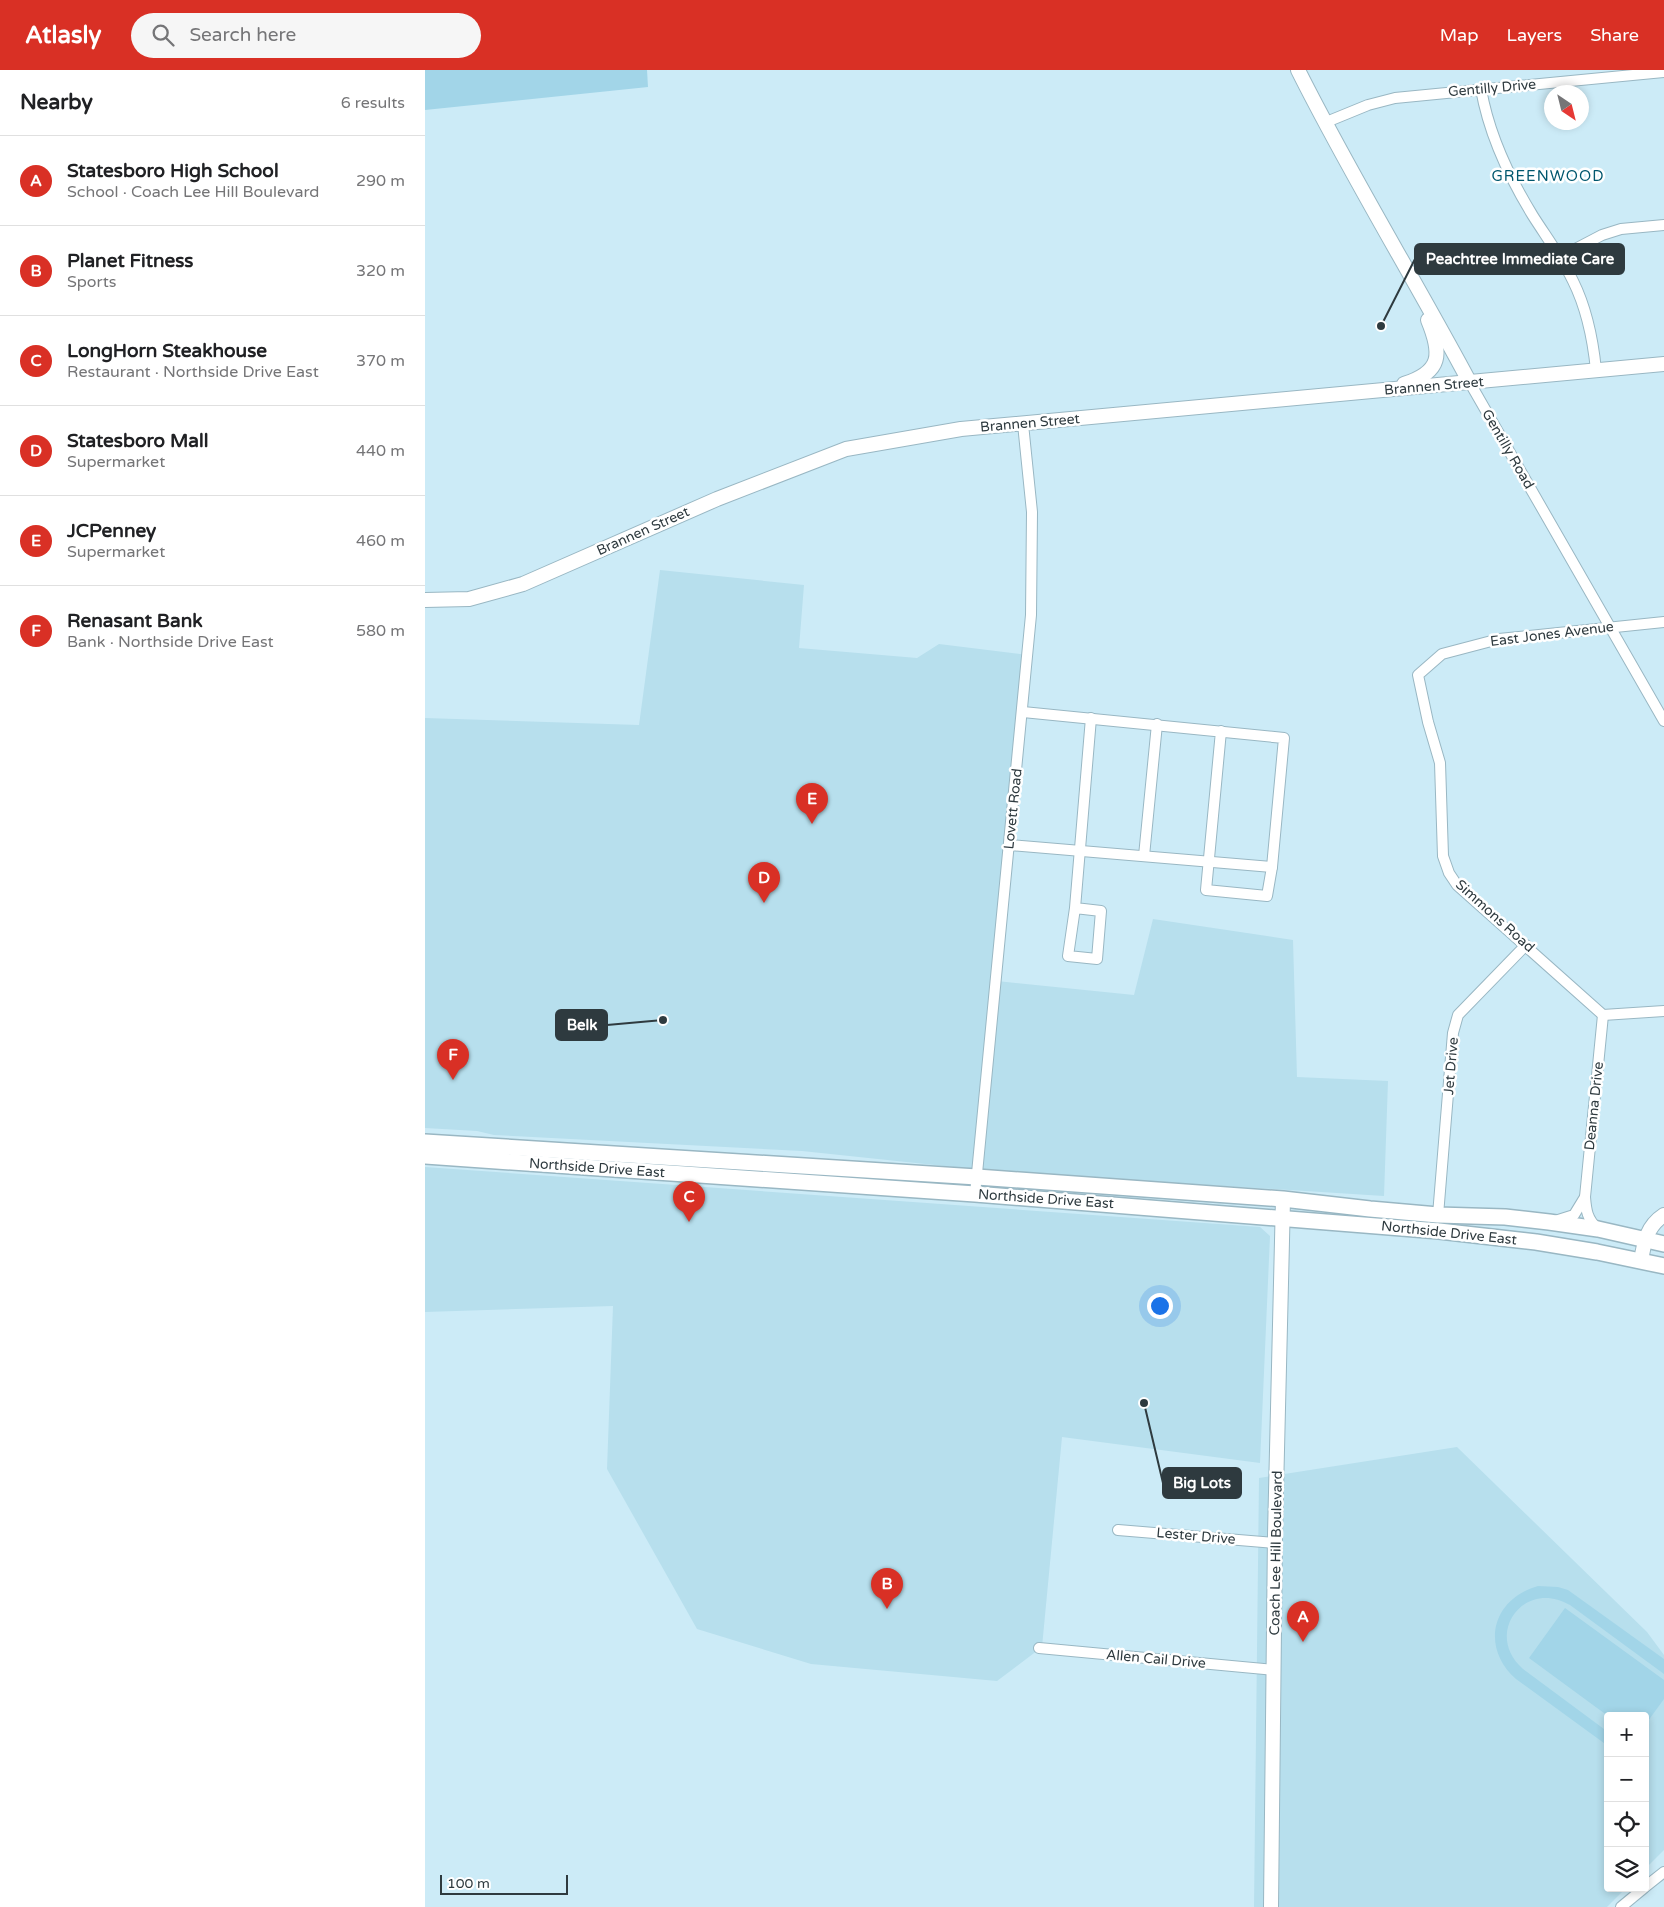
<!DOCTYPE html>
<meta charset="utf-8">
<style>
body{margin:0;font-family:"Varela Round",sans-serif;background:#f6f6f6;color:#202124}
.controls{position:absolute;right:15px;bottom:15px;display:grid;overflow:hidden;border-radius:5px;box-shadow:0 2px 8px #0003}
.controls button{width:45px;height:45px;display:grid;place-items:center;padding:0;border:0;border-bottom:1px solid #e0e0e0;background:#fff;color:#202124;font:25px sans-serif}
.compass{position:absolute;left:1119px;top:15px;width:45px;height:45px;border-radius:50%;background:#fff;box-shadow:0 2px 8px #0003;rotate:145deg}
.scale{position:absolute;left:15px;bottom:12px;width:128px;box-sizing:border-box;padding-left:5px;border:2px solid #2e3a3f;border-top:0;font-size:14px;line-height:18px;white-space:nowrap;color:#2e3a3f;-webkit-text-stroke:4px #fff;paint-order:stroke}
.you{position:absolute;left:734px;top:1235px;width:18px;height:18px;margin:-12px;border:4px solid #fff;border-radius:50%;background:#1a73e8;box-shadow:0 0 0 8px #1a73e833}
.badge{display:grid;place-items:center;width:32px;height:32px;border-radius:50%;background:#d93025;color:#fff;font-size:16px;font-weight:700}
.pin{position:absolute;translate:-50% -41px;filter:drop-shadow(0 1px 2px #0008)}
.pin::after{content:'';position:absolute;top:26px;width:18px;height:15px;background:inherit;clip-path:polygon(0 0,100% 0,50% 100%)}
.list{margin:0;padding:0;list-style:none}
h2{display:flex;justify-content:space-between;align-items:center;height:65px;margin:0;padding:0 20px;font-size:21px}
h2 small{font-size:16px;font-weight:400;color:#757577}
.list li{display:grid;grid-template-columns:32px 1fr auto;gap:15px;align-items:center;box-sizing:border-box;height:90px;padding:0 20px;border-top:1px solid #e0e0e0}
.list b{display:block;font-size:19px;white-space:nowrap}
.list p{margin:0;font-size:16px;white-space:nowrap;color:#757577}
.list em{font-size:16px;font-style:normal;color:#757577}
.icon{flex:none;width:28px;height:28px;fill:none;stroke:currentColor;stroke-width:2;stroke-linecap:round;stroke-linejoin:round}
.map{position:relative;flex:none;width:1239px;height:1837px;overflow:hidden}
header{display:flex;align-items:center;gap:30px;box-sizing:border-box;height:70px;padding:0 25px;background:#d93025;color:#fff}
header strong{font-size:24px}
nav{display:flex;gap:28px;margin-inline-start:auto;font-size:18px}
.search{width:350px;height:45px;background:#f6f6f6;display:flex;align-items:center;gap:12px;box-sizing:border-box;padding:0 18px;border-radius:28px;color:#757577;font-size:19px}
main{display:flex}
aside{flex:1;background:#fff}
.map>svg:first-child{display:block}
</style>
<header>
<strong>Atlasly</strong>
<div class="search"><svg class="icon" aria-label="search" viewBox="0 0 24 24"><circle cx="10" cy="10" r="6"/><path d="M15 15l6 6"/></svg>Search here</div>
<nav><a>Map</a><a>Layers</a><a>Share</a></nav>
</header>
<main>
<aside>
<h2>Nearby<small>6 results</small></h2>
<ul class="list">
<li><span class="badge">A</span><div><b>Statesboro High School</b><p>School · Coach Lee Hill Boulevard</p></div><em>290 m</em></li>
<li><span class="badge">B</span><div><b>Planet Fitness</b><p>Sports</p></div><em>320 m</em></li>
<li><span class="badge">C</span><div><b>LongHorn Steakhouse</b><p>Restaurant · Northside Drive East</p></div><em>370 m</em></li>
<li><span class="badge">D</span><div><b>Statesboro Mall</b><p>Supermarket</p></div><em>440 m</em></li>
<li><span class="badge">E</span><div><b>JCPenney</b><p>Supermarket</p></div><em>460 m</em></li>
<li><span class="badge">F</span><div><b>Renasant Bank</b><p>Bank · Northside Drive East</p></div><em>580 m</em></li>
</ul>
</aside>
<div class="map">
<svg width="1239" height="1837" viewBox="0 0 1239 1837">
<rect width="100%" height="100%" fill="#ccebf7"/>
<g fill="#b7dfed">
<path d="M 235,500 L 379,515 L 374,578 L 492,588 L 514,574 L 603,585 L 572,911 L 709,925 L 728,849 L 868,870 L 872,1007 L 963,1011 L 959,1126 L 576,1102 L 377,1081 L 69,1065 L 52,1061 L 0,1058 L 0,648 L 214,655 Z"/>
<path d="M 0,1097 L 835,1157 L 845,1166 L 835,1393 L 637,1367 L 617,1577 L 572,1611 L 386,1594 L 272,1559 L 182,1399 L 188,1236 L 0,1242 Z"/>
<path d="M 1032,1377 L 1222,1562 L 1239,1585 L 1239,1780 L 1220,1799 L 1220,1646 L 1183,1646 L 1183,1818 L 1201,1818 L 1182,1837 L 829,1837 L 834,1408 Z"/>
</g>
<g fill="#a2d5e8">
<path d="M 0,0 L 222,0 L 223,17 L 0,40 Z"/>
<path d="M 1113,1516 L 1133,1517 L 1143,1520 L 1239,1589 L 1239,1604 L 1145,1535 C 1099,1508 1058,1564 1098,1599 L 1183,1662 L 1183,1676 L 1091,1609 C 1055,1577 1067,1529 1113,1516 Z"/>
<path d="M 1140,1538 L 1239,1610 L 1239,1629 L 1220,1655 L 1220,1646 L 1183,1646 L 1104,1588 Z"/>
</g>
<g fill="none" stroke-linecap="round" stroke-linejoin="round">
<g stroke="#99b7c3" stroke-width="12">
<g id="street">
<path d="M 1056,19 C 1064,65 1084,107 1108,146 C 1122,168 1137,188 1148,211 C 1162,239 1168,270 1171,300"/>
<path d="M 899,53 L 943,35 L 970,28 L 1239,2"/>
<path d="M 1135,187 L 1177,165 L 1196,159 L 1239,155"/>
<path d="M 1045,313 L 1239,651"/>
<path d="M 598,642 L 859,668 L 847,797 L 842,826 L 781,820 L 796,661"/>
<path d="M 585,775 L 847,797"/>
<path d="M 719,786 L 732,654"/>
<path d="M 650,838 L 676,841 L 672,889 L 643,886 L 650,838 L 666,648"/>
<path d="M 1178,945 L 1032,815 L 1024,803 L 1018,786 L 1015,693 L 1003,652 L 993,605 L 1017,584 L 1074,569 L 1239,552"/>
<path d="M 1178,945 L 1239,941"/>
<path d="M 550,1124 L 606,545 L 607,442 L 598,354"/>
<path d="M 1013,1145 L 1028,963 L 1033,945 L 1101,875"/>
<path d="M 1130,1151 L 1149,1145 L 1160,1127"/>
<path d="M 1173,1159 C 1162,1149 1161,1140 1160,1127 L 1178,945"/>
<path d="M 693,1460 L 850,1473"/>
<path d="M 614,1578 L 849,1600"/>
<path d="M 1220,1817 L 1239,1802"/>
<path d="M 1196,1837 L 1219,1818"/>
</g>
</g>
<g stroke="#99b7c3" stroke-width="16">
<g id="secondary">
<path d="M 873,0 C 926,106 989,208 1045,313"/>
<path d="M 979,314 C 1017,302 1017,284 1003,250"/>
<path d="M 0,530 L 44,529 L 98,514 L 292,429 L 421,379 L 536,359 L 1239,294"/>
<path d="M 1216,1191 C 1219,1172 1222,1156 1239,1145"/>
<path d="M 846,1837 L 850,1464 L 858,1129"/>
</g>
</g>
<g stroke="#99b7c3" stroke-width="18">
<g id="primary">
<path d="M 0,1072 L 552,1107 L 858,1129 L 945,1139 L 1013,1145 L 1080,1147 L 1124,1152 L 1173,1159 L 1239,1174"/>
<path d="M 0,1086 L 550,1124 L 1014,1161 L 1111,1172 L 1172,1182 L 1239,1196"/>
</g>
</g>
<use href="#street" stroke="#fff" stroke-width="10"/>
<use href="#secondary" stroke="#fff" stroke-width="14"/>
<use href="#primary" stroke="#fff" stroke-width="15"/>
</g>
<g text-anchor="middle" dominant-baseline="central" stroke-width="5" stroke-linejoin="round" paint-order="stroke">
<g font-size="14" fill="#2e3a3f" stroke="#fff">
<text transform="translate(1067 18) rotate(-5)">Gentilly Drive</text>
<text transform="translate(1009 316) rotate(-5)">Brannen Street</text>
<text transform="translate(605 353) rotate(-5)">Brannen Street</text>
<text transform="translate(1083 379) rotate(60)">Gentilly Road</text>
<text transform="translate(218 461) rotate(-24)">Brannen Street</text>
<text transform="translate(1127 564) rotate(-7)">East Jones Avenue</text>
<text transform="translate(588 739) rotate(-84)">Lovett Road</text>
<text transform="translate(1070 846) rotate(42)">Simmons Road</text>
<text transform="translate(1026 996) rotate(-85)">Jet Drive</text>
<text transform="translate(1169 1036) rotate(-84)">Deanna Drive</text>
<text transform="translate(172 1098) rotate(4)">Northside Drive East</text>
<text transform="translate(621 1129) rotate(4)">Northside Drive East</text>
<text transform="translate(1024 1163) rotate(6)">Northside Drive East</text>
<text transform="translate(771 1466) rotate(5)">Lester Drive</text>
<text transform="translate(851 1483) rotate(-89)">Coach Lee Hill Boulevard</text>
<text transform="translate(731 1589) rotate(5)">Allen Cail Drive</text>
</g>
<g font-size="15" letter-spacing="1" fill="#00576e" stroke="#fff">
<text x="1123" y="106">GREENWOOD</text>
</g>
</g>
<path fill="none" stroke="#2e3a3f" stroke-width="2" d="M956 256L990 189M238 950L182 955M719 1333L738 1413"/>
<g fill="#2e3a3f" stroke="#fff" stroke-width="2">
<circle cx="956" cy="256" r="5"/>
<circle cx="238" cy="950" r="5"/>
<circle cx="719" cy="1333" r="5"/>
</g>
<g fill="#2e3a3f" stroke="#2e3a3f" stroke-width="2">
<rect x="990" y="174" width="209" height="30" rx="5"/>
<rect x="131" y="940" width="51" height="30" rx="5"/>
<rect x="738" y="1398" width="78" height="30" rx="5"/>
</g>
<g font-size="15" text-anchor="middle" font-weight="bold" fill="#fff">
<text x="1095" y="194">Peachtree Immediate Care</text>
<text x="157" y="960">Belk</text>
<text x="777" y="1418">Big Lots</text>
</g>
</svg>
<div class="controls">
<button>+</button>
<button>−</button>
<button><svg class="icon" aria-label="locate" viewBox="0 0 24 24"><circle cx="12" cy="12" r="6"/><path d="M12 2v4M12 18v4M2 12h4M18 12h4"/></svg></button>
<button><svg class="icon" aria-label="layers" viewBox="0 0 24 24"><path d="M12 4l9 5-9 5-9-5zM3 14l9 5 9-5"/></svg></button>
</div>
<svg class="compass" viewBox="-18 -18 36 36"><path d="M0-13l5 13h-10z" fill="#e53935"/><path d="M0 13l5-13h-10z" fill="#757577"/></svg>
<div class="scale">100 m</div>
<div class="you"></div>
<div class="pin badge" style="left:878px;top:1572px">A</div>
<div class="pin badge" style="left:462px;top:1539px">B</div>
<div class="pin badge" style="left:264px;top:1152px">C</div>
<div class="pin badge" style="left:339px;top:833px">D</div>
<div class="pin badge" style="left:387px;top:754px">E</div>
<div class="pin badge" style="left:28px;top:1010px">F</div>
</div>
</main>
